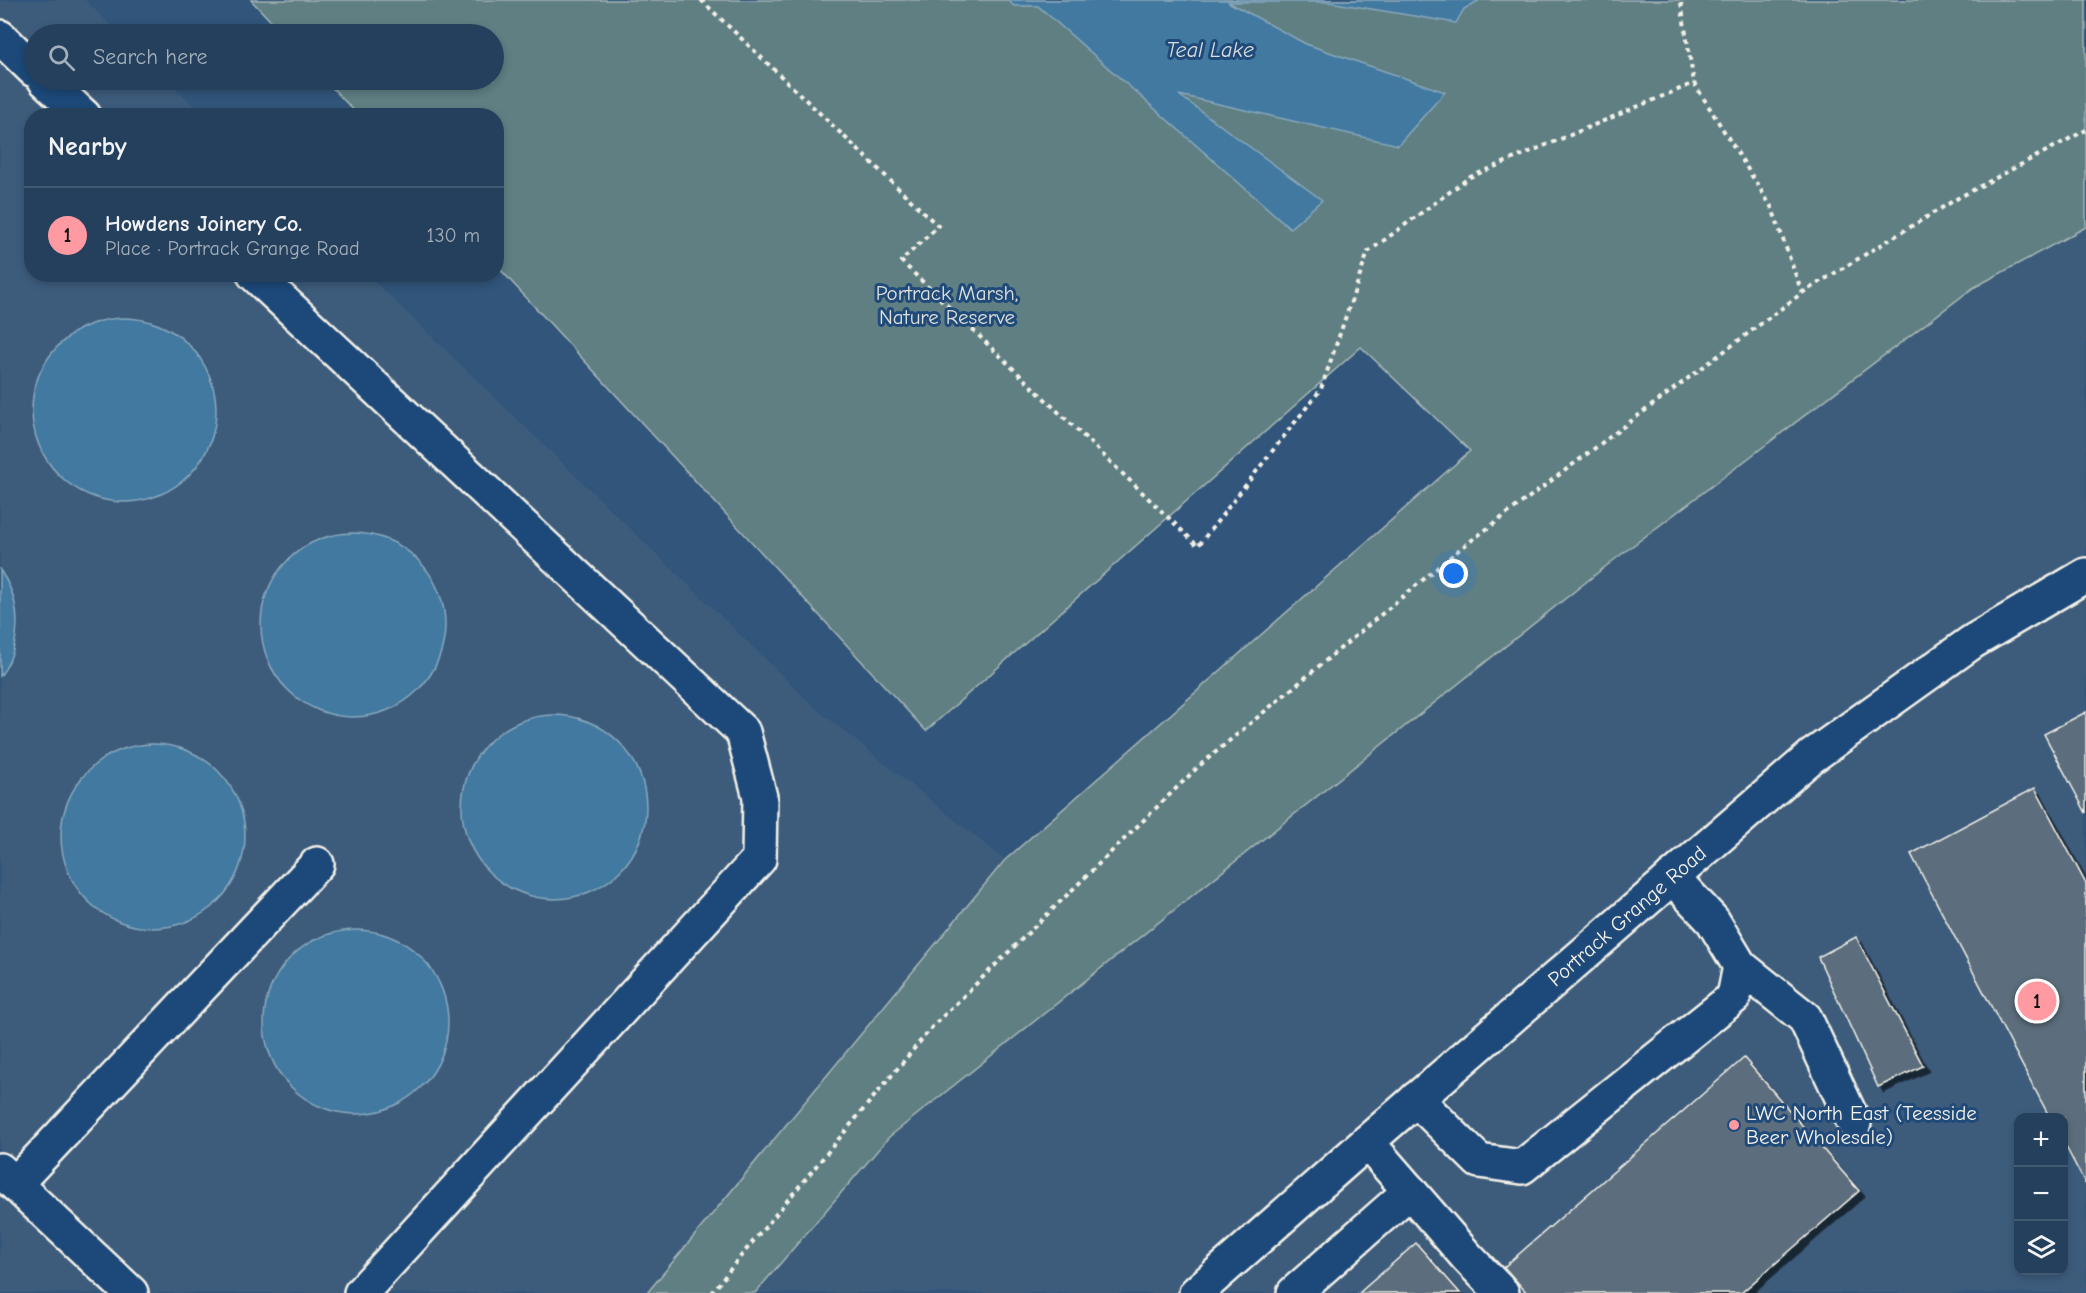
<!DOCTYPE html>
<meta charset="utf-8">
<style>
body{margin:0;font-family:"Comic Neue",sans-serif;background:#314b65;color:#f1f3f6}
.controls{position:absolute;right:18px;bottom:18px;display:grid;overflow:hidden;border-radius:12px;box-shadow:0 3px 9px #0003}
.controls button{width:54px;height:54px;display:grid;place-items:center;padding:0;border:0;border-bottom:2px solid #425972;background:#25405c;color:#f1f3f6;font:30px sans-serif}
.you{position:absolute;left:1454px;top:574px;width:21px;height:21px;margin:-15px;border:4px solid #fff;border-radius:50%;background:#1a73e8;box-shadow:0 0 0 9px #1a73e833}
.badge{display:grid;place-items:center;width:39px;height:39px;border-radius:50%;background:#ff9aa2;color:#111;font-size:20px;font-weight:700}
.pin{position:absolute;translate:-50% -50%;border:3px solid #fff;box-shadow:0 2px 6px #0006}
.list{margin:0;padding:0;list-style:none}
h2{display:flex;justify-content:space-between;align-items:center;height:78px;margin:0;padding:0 24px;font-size:26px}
h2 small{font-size:20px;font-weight:400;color:#a3afbb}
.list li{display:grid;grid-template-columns:39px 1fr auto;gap:18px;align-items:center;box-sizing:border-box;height:96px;padding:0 24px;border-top:2px solid #425972}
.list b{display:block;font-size:22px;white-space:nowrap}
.list p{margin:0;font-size:20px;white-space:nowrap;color:#a3afbb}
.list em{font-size:20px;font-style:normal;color:#a3afbb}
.icon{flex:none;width:33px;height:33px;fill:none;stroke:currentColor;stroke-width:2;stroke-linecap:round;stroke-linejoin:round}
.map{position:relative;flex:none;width:2086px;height:1293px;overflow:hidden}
.search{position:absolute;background:#25405c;box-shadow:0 3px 9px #0003;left:24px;top:24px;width:480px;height:66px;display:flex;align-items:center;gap:15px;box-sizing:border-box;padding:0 21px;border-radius:33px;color:#a3afbb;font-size:22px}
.panel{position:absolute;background:#25405c;box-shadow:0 3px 9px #0003;left:24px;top:108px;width:480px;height:174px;border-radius:24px}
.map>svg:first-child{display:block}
</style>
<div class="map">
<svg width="2086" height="1293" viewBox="0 0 2086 1293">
<defs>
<filter id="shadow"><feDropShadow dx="5.5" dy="5.5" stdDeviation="0" flood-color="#0009"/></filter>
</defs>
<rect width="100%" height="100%" fill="#31557b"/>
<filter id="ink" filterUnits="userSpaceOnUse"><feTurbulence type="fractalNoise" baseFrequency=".0167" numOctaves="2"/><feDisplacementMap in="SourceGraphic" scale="12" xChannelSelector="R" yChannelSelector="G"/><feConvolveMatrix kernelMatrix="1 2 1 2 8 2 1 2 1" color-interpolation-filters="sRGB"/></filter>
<g filter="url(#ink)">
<g fill="#3e5c7c" fill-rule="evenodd">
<path d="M 0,0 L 85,0 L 120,34 L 34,34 L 34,80 L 167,80 L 204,115 L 32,116 L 32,274 L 368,275 L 818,710 L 1005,860 L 647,1293 L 0,1293 Z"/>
<path d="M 2086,227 L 2086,1293 L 755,1293 L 889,1137 L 1610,563 L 1973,288 ZM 2018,1118 L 2064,1118 L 2064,1270 L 2018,1270 Z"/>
</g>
<path fill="#5e7f83" stroke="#a9b8b6" stroke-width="1.5" d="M 251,0 L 2086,0 L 2086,227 L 1973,288 L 1610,563 L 889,1137 L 755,1293 L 647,1293 L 1005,860 L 1470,451 L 1361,347 L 926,731 L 497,266 L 496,116 L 358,115 L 325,80 L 494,80 L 494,34 L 283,34 Z"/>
<g fill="#4379a0" stroke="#8aa9bd" stroke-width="1.5">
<path d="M 1008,0 L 1480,0 L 1464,9 L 1456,23 L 1329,2 L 1228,2 L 1306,44 L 1445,92 L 1398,145 L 1179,95 L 1322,200 L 1290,228 L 1038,6 L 1014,6 Z"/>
<circle cx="124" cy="410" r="92"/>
<circle cx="353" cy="625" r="92"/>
<path d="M 0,570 C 6,579 13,593 15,604 C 20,627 15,658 0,676 Z"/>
<circle cx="554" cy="807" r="92"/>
<circle cx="153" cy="836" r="92"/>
<circle cx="356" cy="1022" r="92"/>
</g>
<g fill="#5c6e7d" stroke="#f4f1e8" stroke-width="1.5" filter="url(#shadow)">
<path d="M 2086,712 L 2086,813 L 2044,734 Z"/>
<path d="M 2035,788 L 2086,884 L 2086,1185 L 2064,1143 L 2064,1118 L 2050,1118 L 1911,854 Z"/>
<path d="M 1856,937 L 1923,1066 L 1878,1087 L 1818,957 Z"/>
<path d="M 1744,1058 L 1859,1191 L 1741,1293 L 1527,1293 L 1504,1267 Z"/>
<path d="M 1416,1243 L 1460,1293 L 1359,1293 Z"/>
</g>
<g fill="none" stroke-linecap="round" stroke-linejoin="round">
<g stroke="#f4f1e8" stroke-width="38">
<g id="minor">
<path d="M 0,37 L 34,70"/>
<path d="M 45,80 L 84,116"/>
<path d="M 254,274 L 743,732 L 760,797 L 759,859 L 361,1293"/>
<path d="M 1740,966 L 1805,1018 L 1854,1123"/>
<path d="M 1416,1099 L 1479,1161 L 1522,1167 L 1734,997 L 1740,966 L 1713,921 L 1672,877"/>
<path d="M 1367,1142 L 1467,1257 L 1502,1293"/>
<path d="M 0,1170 L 131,1293"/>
<path d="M 15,1184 L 317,864"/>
<path d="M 1196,1293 L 1367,1142 L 1811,757 L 1972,642 L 2086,575"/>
<path d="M 1294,1293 L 1410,1191"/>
</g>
</g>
<g stroke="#f4f1e8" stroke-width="4" stroke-dasharray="4.5 4.5" stroke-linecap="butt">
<path d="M 701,0 L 938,226 L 901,261 L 1198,546 L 1321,389 L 1368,252 L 1470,177 L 1694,83"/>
<path d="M 1681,3 L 1694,83 L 1772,208 L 1802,293"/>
<path d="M 712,1293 L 736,1262 L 933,1026 L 1199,766 L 1460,549 L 1802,293 L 1958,198 L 2086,130"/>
</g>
<use href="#minor" stroke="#1f4a7a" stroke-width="33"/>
</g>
</g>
<circle fill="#ff9aa2" stroke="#1f4a7a" stroke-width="2" cx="1734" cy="1125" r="6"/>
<g text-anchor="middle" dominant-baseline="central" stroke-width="6" stroke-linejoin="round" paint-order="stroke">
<g font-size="21" fill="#dee0d9" stroke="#1f4a7a">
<text x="947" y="293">Portrack Marsh,<tspan x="947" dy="24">Nature Reserve</tspan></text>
</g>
<g font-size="21" fill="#f4f1e8" stroke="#1f4a7a">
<text transform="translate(1627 916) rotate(-41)">Portrack Grange Road</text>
</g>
<g font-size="21" fill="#f4f1e8" stroke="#1f4a7a" text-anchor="start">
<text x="1746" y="1113">LWC North East (Teesside<tspan x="1746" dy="24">Beer Wholesale)</tspan></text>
</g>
<g font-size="22" font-style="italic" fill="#d9dfdd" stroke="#1f4a7a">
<text x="1210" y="50">Teal Lake</text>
</g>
</g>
</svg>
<div class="controls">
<button>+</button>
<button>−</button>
<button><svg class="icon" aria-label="layers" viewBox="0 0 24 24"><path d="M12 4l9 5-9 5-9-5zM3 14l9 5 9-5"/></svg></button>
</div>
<div class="you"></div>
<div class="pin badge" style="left:2037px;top:1001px">1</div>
<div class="search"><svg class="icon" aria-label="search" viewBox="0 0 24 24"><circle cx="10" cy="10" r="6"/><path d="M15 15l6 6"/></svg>Search here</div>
<section class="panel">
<h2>Nearby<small></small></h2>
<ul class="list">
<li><span class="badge">1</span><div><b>Howdens Joinery Co.</b><p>Place · Portrack Grange Road</p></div><em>130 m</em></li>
</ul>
</section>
</div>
